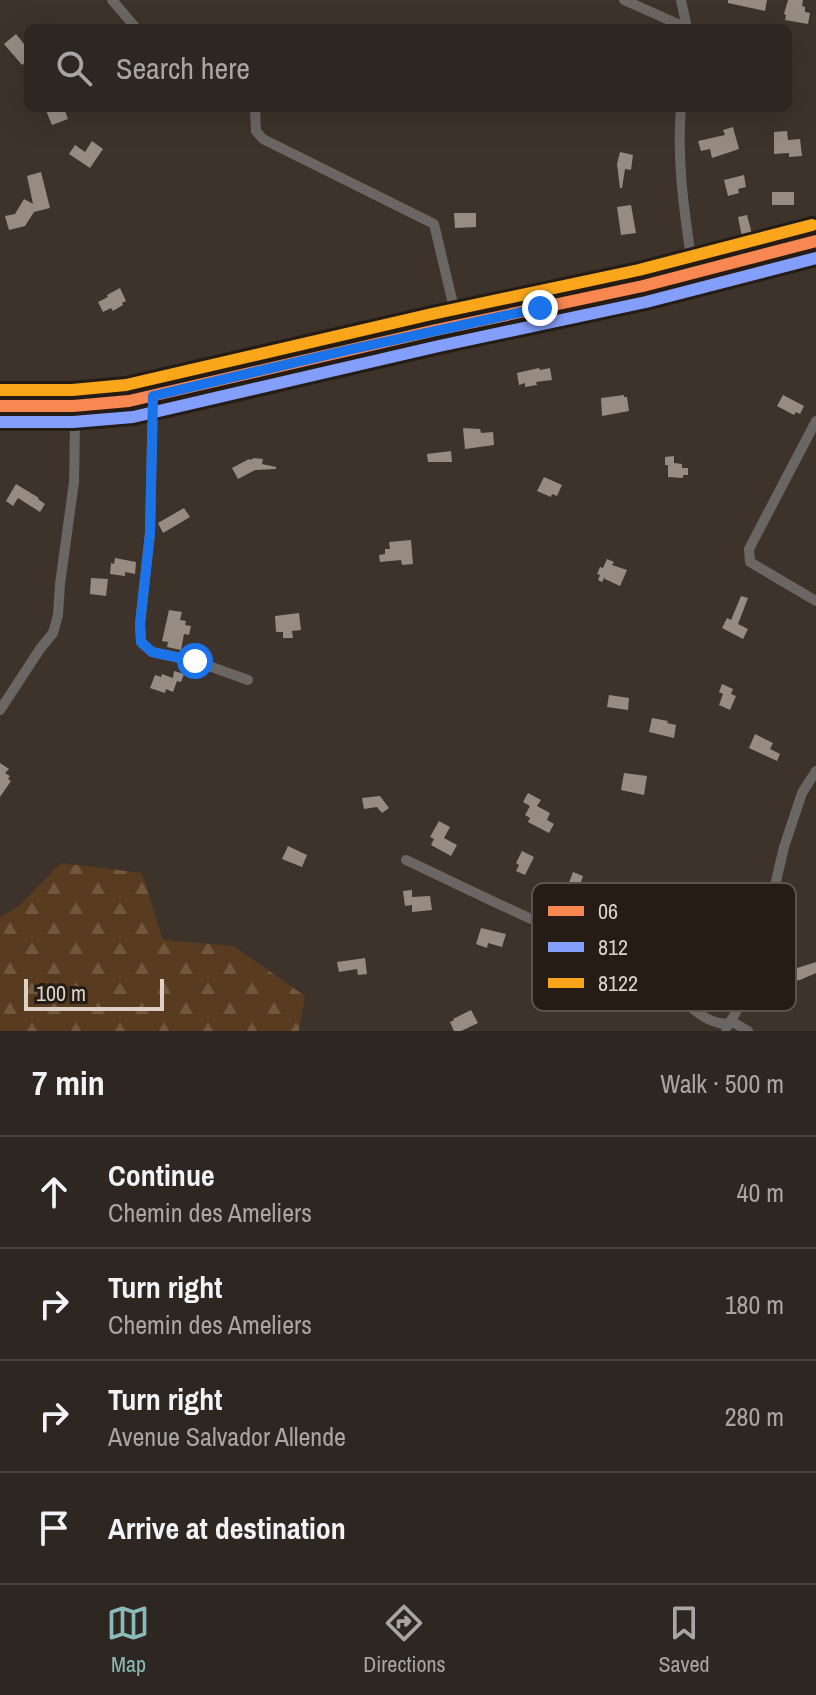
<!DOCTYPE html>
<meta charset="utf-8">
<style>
body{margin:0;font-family:"Archivo Narrow",sans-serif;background:#3a322d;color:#f1f3f6}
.scale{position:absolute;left:24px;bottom:20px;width:140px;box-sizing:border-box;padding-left:8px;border:4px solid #ddd1c7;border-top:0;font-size:22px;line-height:28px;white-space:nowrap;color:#ddd1c7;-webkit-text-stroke:6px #251d15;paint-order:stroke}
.stop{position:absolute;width:24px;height:24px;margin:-18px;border:6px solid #1a73e8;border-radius:50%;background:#fff}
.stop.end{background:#1a73e8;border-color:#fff;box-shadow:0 2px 8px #0008}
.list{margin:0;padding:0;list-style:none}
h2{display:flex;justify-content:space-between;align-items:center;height:104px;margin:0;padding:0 32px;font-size:34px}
h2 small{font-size:26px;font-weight:400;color:#a7a5a5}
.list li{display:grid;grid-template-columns:52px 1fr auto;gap:24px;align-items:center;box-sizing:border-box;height:112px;padding:0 32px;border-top:2px solid #49433e}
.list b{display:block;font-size:30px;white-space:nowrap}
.list p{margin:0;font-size:26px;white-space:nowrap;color:#a7a5a5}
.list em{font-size:26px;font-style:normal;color:#a7a5a5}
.icon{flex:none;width:44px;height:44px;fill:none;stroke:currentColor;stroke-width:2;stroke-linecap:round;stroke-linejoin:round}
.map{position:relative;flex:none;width:816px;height:1031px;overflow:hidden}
.search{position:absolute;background:#2e2620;box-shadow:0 8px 32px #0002;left:24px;right:24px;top:24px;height:88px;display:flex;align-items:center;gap:20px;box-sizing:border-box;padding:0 28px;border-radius:12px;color:#a7a5a5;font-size:30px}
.sheet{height:552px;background:#2e2620}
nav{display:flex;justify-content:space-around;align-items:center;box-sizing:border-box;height:112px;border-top:2px solid #49433e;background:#2e2620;font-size:22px;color:#a7a5a5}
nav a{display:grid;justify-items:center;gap:4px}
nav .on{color:#8bbbb9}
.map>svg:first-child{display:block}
</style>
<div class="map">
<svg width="816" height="1031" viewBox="0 0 816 1031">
<defs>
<pattern id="forest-firs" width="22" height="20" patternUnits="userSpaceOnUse" patternTransform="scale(2)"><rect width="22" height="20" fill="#593c1f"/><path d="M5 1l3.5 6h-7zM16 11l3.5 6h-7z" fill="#70573e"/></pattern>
</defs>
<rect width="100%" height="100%" fill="#3d332a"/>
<path fill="url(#forest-firs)" d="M 61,863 L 142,873 L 163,940 L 233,946 L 305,996 L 299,1031 L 0,1031 L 0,917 L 19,906 Z"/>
<g fill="#988c82">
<path d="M 728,0 L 767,0 L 765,11 L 728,3 Z"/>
<path d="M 788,0 L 803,0 L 802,6 L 805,7 L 805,12 L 810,13 L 808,24 L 785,20 L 786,15 L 784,14 Z"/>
<path d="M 16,34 L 28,49 L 28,60 L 22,65 L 4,44 Z"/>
<path d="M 45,108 L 64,108 L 68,119 L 52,125 Z"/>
<path d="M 733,127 L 739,149 L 712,158 L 710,149 L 701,151 L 698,141 L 725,135 L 723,130 Z"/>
<path d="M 787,131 L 788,140 L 800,139 L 802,156 L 789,157 L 789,153 L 774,154 L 774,132 Z"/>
<path d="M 92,141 L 103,149 L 90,168 L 69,154 L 75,145 L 85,152 Z"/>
<path d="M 620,152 L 633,155 L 631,170 L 625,169 L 622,188 L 620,188 L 617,164 Z"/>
<path d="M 41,172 L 50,208 L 34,212 L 25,226 L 9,230 L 5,216 L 15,214 L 24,199 L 33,204 L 27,176 Z"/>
<path d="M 744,175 L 746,187 L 738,189 L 739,193 L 728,196 L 724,180 Z"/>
<rect x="772" y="192" width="22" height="13"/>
<path d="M 631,205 L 636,233 L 621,235 L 617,207 Z"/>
<path d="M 454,213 L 476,213 L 476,227 L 455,228 Z"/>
<path d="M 747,215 L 752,234 L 742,237 L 738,217 Z"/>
<path d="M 120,288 L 126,301 L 122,303 L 123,305 L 113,311 L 111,308 L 103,312 L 98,302 L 108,297 L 107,295 Z"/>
<path d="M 539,368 L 540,370 L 550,368 L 552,380 L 536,382 L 537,385 L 525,387 L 525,383 L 519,385 L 517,373 Z"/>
<path d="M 624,395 L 624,397 L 627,397 L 629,411 L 602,416 L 601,398 Z"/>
<path d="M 783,395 L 804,406 L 800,414 L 796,412 L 794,415 L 777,406 Z"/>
<path d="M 463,428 L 480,429 L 481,433 L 493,432 L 494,445 L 465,449 Z"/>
<path d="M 451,451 L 452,462 L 428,462 L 427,454 Z"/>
<path d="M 674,456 L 674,463 L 682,464 L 682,468 L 688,468 L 688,475 L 683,475 L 683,478 L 668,477 L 668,465 L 665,465 L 665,457 Z"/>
<path d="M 254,458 L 263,459 L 262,464 L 276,467 L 276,469 L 255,470 L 238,479 L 232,468 L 249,459 L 250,460 Z"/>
<path d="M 544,477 L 562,485 L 557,496 L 552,494 L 551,497 L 537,491 Z"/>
<path d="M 16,484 L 39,498 L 38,499 L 45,504 L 40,512 L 18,498 L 13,506 L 6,501 Z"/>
<path d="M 184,508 L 190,517 L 163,533 L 158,523 Z"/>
<path d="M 411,540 L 413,564 L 402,565 L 401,560 L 380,562 L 379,555 L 385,554 L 385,549 L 390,549 L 389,542 Z"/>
<path d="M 115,558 L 136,562 L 135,574 L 125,572 L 125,576 L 110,574 L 111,563 L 114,564 Z"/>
<path d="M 607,559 L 614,562 L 612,565 L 627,570 L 620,586 L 605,579 L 605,577 L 602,582 L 598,580 L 600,575 L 597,574 L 600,567 L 603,568 Z"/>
<path d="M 91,578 L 108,579 L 106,596 L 90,594 Z"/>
<path d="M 741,596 L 748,598 L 738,624 L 748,629 L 743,639 L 722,628 L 727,618 L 731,620 Z"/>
<path d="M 169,610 L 182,612 L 180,620 L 186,621 L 185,625 L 191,626 L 189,635 L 184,634 L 181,650 L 167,647 L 168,642 L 162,641 Z"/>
<path d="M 299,613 L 301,630 L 292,631 L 293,638 L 283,638 L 283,632 L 276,632 L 275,616 Z"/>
<path d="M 174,671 L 184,674 L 181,682 L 177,681 L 173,692 L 166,689 L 165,693 L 150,688 L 155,675 L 161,677 L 162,674 L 173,678 Z"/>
<path d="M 722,684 L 733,689 L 731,694 L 736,696 L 730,710 L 719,705 L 723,694 L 719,692 Z"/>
<path d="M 609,695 L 629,698 L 628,710 L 607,707 Z"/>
<path d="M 652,718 L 668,721 L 667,723 L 676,725 L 674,738 L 649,732 Z"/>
<path d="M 755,734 L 773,743 L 770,749 L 780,754 L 777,761 L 749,748 Z"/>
<path d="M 0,763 L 9,769 L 5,773 L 10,776 L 8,779 L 11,781 L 0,797 Z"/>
<path d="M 624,773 L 647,776 L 644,795 L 621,790 Z"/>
<path d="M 528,793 L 541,800 L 537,806 L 550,813 L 547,820 L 554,824 L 549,833 L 528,822 L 530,818 L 525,815 L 530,806 L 523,802 Z"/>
<path d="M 380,796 L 389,808 L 382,813 L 377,807 L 364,809 L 362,798 Z"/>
<path d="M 439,821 L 450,827 L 444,838 L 457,845 L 451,856 L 431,845 L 434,839 L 430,837 Z"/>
<path d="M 288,846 L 307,855 L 302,867 L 282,859 Z"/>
<path d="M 522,851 L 534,857 L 525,875 L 516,871 L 519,865 L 516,863 Z"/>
<path d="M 573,872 L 583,876 L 578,891 L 597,899 L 590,917 L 560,906 Z"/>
<path d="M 412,890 L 412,897 L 430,896 L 432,910 L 412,912 L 412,905 L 405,906 L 403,891 Z"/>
<path d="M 481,928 L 506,934 L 502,947 L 488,943 L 487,948 L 476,944 Z"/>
<path d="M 365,958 L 367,974 L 358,975 L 357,969 L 339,972 L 337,962 Z"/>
<path d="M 816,962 L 816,973 L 800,980 L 767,986 L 768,988 L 758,989 L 757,984 L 762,974 L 775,971 L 776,976 L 792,973 L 791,970 Z"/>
<path d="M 471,1010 L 478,1023 L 461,1031 L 454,1031 L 450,1022 L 454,1020 L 453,1019 Z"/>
</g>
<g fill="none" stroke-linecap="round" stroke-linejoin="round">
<g stroke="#6a6663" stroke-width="10">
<path d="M 112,0 L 136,28"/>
<path d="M 624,0 L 678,24 L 682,28"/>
<path d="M 681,0 L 687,28"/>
<path d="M 255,108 L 256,131 L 263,139 L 434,224 L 458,325"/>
<path d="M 681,108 C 676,165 686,222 694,279"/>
<path d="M 153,396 L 150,533 L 140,624 L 141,642 L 152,652 L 195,661 L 248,680"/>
<path d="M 816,421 L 749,549 L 750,562 L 816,601"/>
<path d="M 0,710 L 40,649 L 53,633 L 58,615 L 60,584 L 74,482 L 75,426 L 73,406"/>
<path d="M 406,860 C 453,882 499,905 547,926 C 581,940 617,950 649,969 C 676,984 694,1024 728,1024"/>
<path d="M 731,1021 L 748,1031"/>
<path d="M 726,1028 L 734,1016 L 756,967 L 784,847 L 802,793 L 816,771"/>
</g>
<g stroke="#76716c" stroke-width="14">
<path d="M 740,260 L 816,241"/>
<path d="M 0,406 L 73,406 L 129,401 L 498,317 L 816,253"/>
</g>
<g stroke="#251d15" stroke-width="18">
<path id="bus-1" d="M 0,406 L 73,406 L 129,401 L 436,330 L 643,286 L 816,241"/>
</g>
<g stroke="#251d15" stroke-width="18">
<path id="bus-2" d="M 0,422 L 73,422 L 133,417 L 439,346 L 646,302 L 816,258"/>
</g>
<g stroke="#251d15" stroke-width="18">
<path id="bus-3" d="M 0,390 L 72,390 L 126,385 L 432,314 L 639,270 L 812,225"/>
</g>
<use href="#bus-1" stroke="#f88751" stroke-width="12"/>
<use href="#bus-2" stroke="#849ffb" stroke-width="12"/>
<use href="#bus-3" stroke="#faa61a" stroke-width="12"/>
</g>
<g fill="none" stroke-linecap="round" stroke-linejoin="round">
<path stroke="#1a73e8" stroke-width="10" d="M 195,661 L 152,652 L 141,642 L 140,624 L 150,533 L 153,396 L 348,350 L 540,308"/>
</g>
<rect x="532" y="883" width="264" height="128" rx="12" fill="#251d15" stroke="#5c534a" stroke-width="2"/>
<rect x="548" y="906" width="36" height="10" fill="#f88751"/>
<rect x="548" y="942" width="36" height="10" fill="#849ffb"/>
<rect x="548" y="978" width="36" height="10" fill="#faa61a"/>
<g font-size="22" fill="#ddd1c7">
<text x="598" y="919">06</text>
<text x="598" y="955">812</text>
<text x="598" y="991">8122</text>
</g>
</svg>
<div class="scale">100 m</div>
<div class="stop" style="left:195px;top:661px"></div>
<div class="stop end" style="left:540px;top:308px"></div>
<div class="search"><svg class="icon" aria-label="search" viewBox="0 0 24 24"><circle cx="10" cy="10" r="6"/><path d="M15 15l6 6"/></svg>Search here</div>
</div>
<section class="sheet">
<h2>7 min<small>Walk · 500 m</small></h2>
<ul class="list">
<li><svg class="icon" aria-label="ahead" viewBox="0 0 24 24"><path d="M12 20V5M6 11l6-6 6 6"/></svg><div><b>Continue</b><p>Chemin des Ameliers</p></div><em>40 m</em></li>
<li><svg class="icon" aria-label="right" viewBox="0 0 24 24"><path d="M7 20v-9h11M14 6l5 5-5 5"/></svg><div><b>Turn right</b><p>Chemin des Ameliers</p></div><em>180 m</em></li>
<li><svg class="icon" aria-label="right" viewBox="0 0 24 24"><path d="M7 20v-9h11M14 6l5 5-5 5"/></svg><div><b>Turn right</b><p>Avenue Salvador Allende</p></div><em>280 m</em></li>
<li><svg class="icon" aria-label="arrive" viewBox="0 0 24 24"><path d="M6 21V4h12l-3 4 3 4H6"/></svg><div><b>Arrive at destination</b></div></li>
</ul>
</section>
<nav>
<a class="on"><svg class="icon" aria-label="map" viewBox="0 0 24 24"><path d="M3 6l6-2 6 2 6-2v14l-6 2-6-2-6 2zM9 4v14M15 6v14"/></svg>Map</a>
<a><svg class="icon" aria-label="directions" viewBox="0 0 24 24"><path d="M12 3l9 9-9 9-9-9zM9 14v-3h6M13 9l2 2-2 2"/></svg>Directions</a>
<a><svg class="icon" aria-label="saved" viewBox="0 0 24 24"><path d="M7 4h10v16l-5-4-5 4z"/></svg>Saved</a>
</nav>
